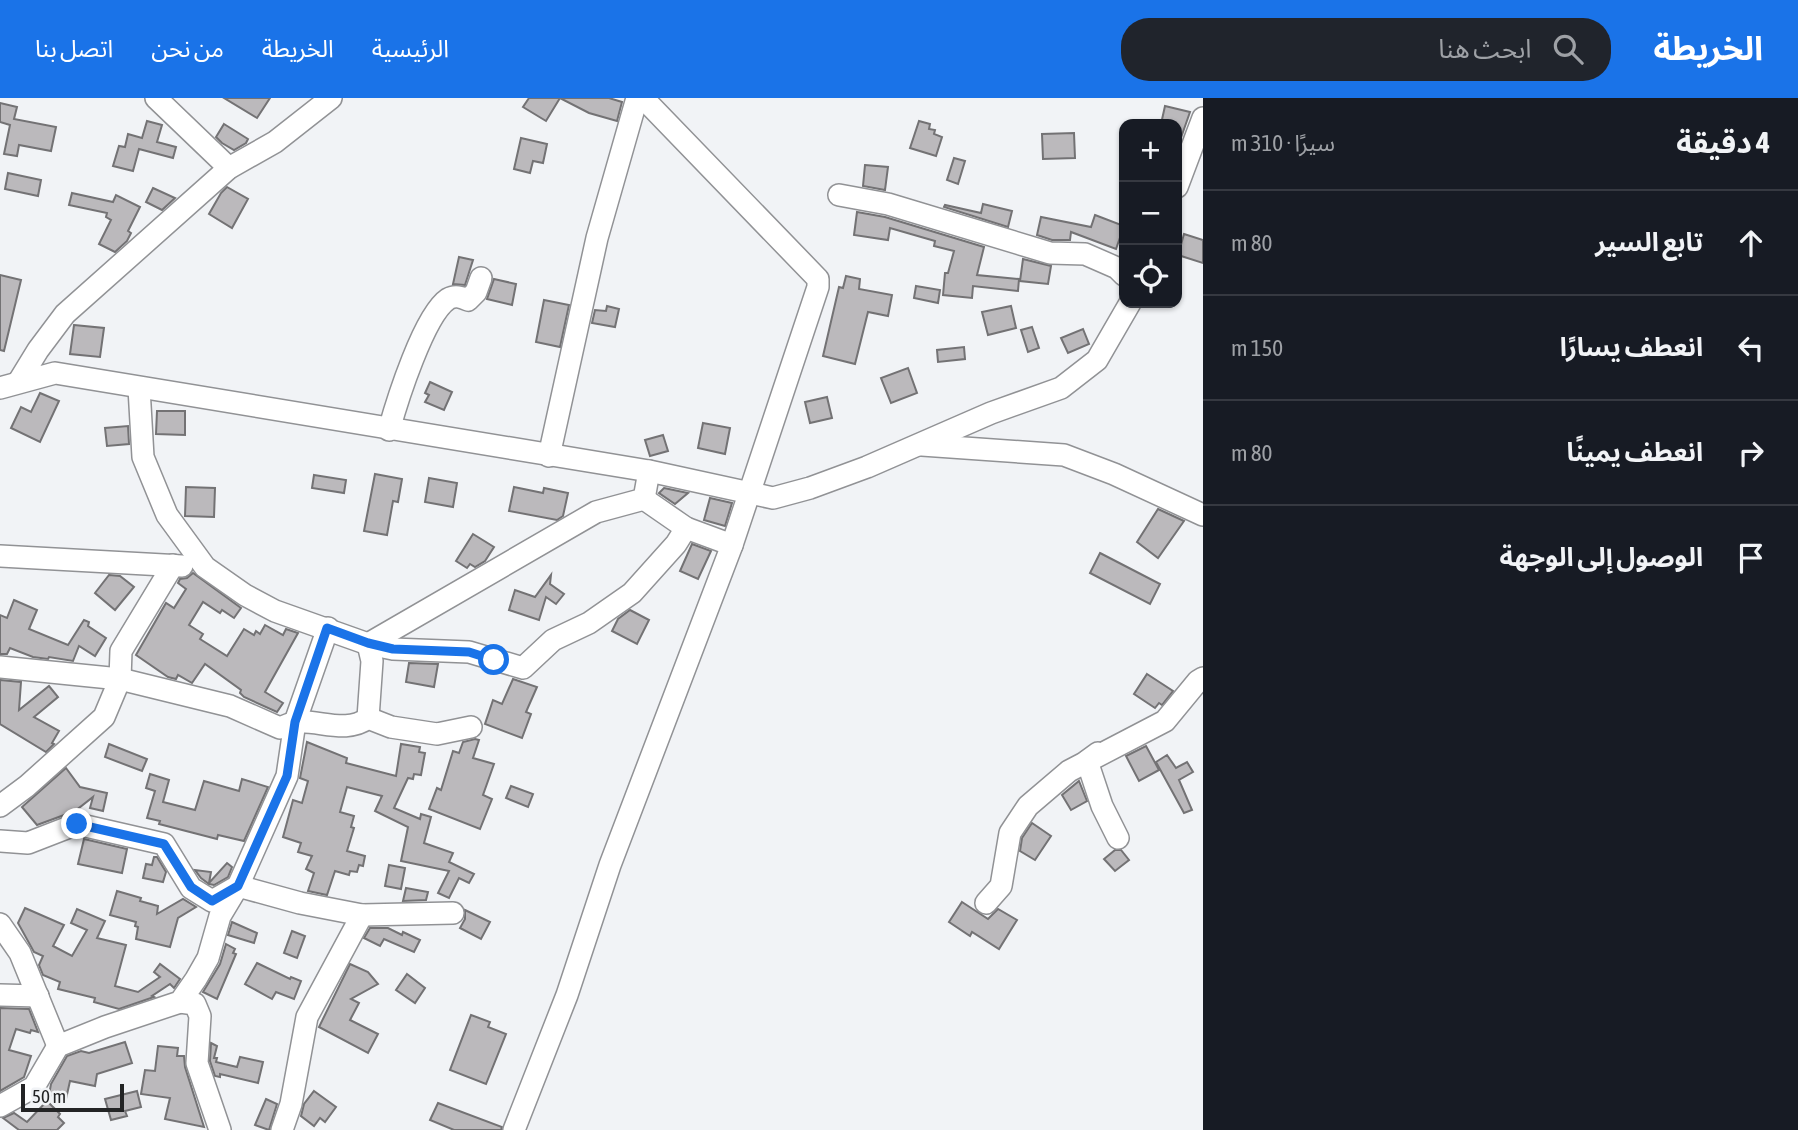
<!DOCTYPE html>
<html lang="ar">
<meta charset="utf-8">
<style>
body{margin:0;font-family:"Asap Condensed","Noto Sans Arabic",sans-serif;background:#20242c;color:#f1f3f6;direction:rtl}
.controls{position:absolute;right:21px;top:21px;display:grid;overflow:hidden;border-radius:14px;box-shadow:0 2px 5px #0004}
.controls button{width:63px;height:63px;display:grid;place-items:center;padding:0;border:0;border-bottom:2px solid #363941;background:#171b24;color:#f1f3f6;font:35px sans-serif}
.scale{position:absolute;left:21px;bottom:18px;width:103px;box-sizing:border-box;padding-left:7px;border:4px solid #232425;border-top:0;font-size:19px;line-height:24px;white-space:nowrap;color:#232425;-webkit-text-stroke:5px #f1f3f6;paint-order:stroke}
.stop{position:absolute;width:21px;height:21px;margin:-16px;border:5px solid #1a73e8;border-radius:50%;background:#fff}
.stop.end{background:#1a73e8;border-color:#fff;box-shadow:0 2px 7px #0008}
.list{margin:0;padding:0;list-style:none}
h2{display:flex;justify-content:space-between;align-items:center;height:91px;margin:0;padding:0 28px;font-size:30px}
h2 small{font-size:23px;font-weight:400;color:#9ea1a6}
.list li{display:grid;grid-template-columns:46px 1fr auto;gap:21px;align-items:center;box-sizing:border-box;height:105px;padding:0 28px;border-top:2px solid #363941}
.list b{display:block;font-size:26px;white-space:nowrap}
.list em{font-size:23px;font-style:normal;color:#9ea1a6}
.icon{flex:none;width:38px;height:38px;fill:none;stroke:currentColor;stroke-width:2;stroke-linecap:round;stroke-linejoin:round}
.map{position:relative;flex:none;width:1203px;height:1032px;overflow:hidden;direction:ltr}
header{display:flex;align-items:center;gap:42px;box-sizing:border-box;height:98px;padding:0 35px;background:#1a73e8;color:#fff}
header strong{font-size:33px}
nav{display:flex;gap:38px;margin-inline-start:auto;font-size:24px}
.search{width:490px;height:63px;background:#20242c;display:flex;align-items:center;gap:18px;box-sizing:border-box;padding:0 24px;border-radius:28px;color:#9ea1a6;font-size:26px}
main{display:flex}
aside{flex:1;background:#171b24}
.map>svg:first-child{display:block}
</style>
<header>
<strong>الخريطة</strong>
<div class="search"><svg class="icon" aria-label="search" viewBox="0 0 24 24"><circle cx="10" cy="10" r="6"/><path d="M15 15l6 6"/></svg>ابحث هنا</div>
<nav><a>الرئيسية</a><a>الخريطة</a><a>من نحن</a><a>اتصل بنا</a></nav>
</header>
<main>
<aside>
<h2>4 دقيقة<small>سيرًا · 310 m</small></h2>
<ul class="list">
<li><svg class="icon" aria-label="ahead" viewBox="0 0 24 24"><path d="M12 20V5M6 11l6-6 6 6"/></svg><div><b>تابع السير</b></div><em>80 m</em></li>
<li><svg class="icon" aria-label="left" viewBox="0 0 24 24"><path d="M17 20v-9H6M10 6l-5 5 5 5"/></svg><div><b>انعطف يسارًا</b></div><em>150 m</em></li>
<li><svg class="icon" aria-label="right" viewBox="0 0 24 24"><path d="M7 20v-9h11M14 6l5 5-5 5"/></svg><div><b>انعطف يمينًا</b></div><em>80 m</em></li>
<li><svg class="icon" aria-label="arrive" viewBox="0 0 24 24"><path d="M6 21V4h12l-3 4 3 4H6"/></svg><div><b>الوصول إلى الوجهة</b></div></li>
</ul>
</aside>
<div class="map">
<svg width="1203" height="1032" viewBox="0 0 1203 1032">
<rect width="100%" height="100%" fill="#f1f3f6"/>
<g fill="#bbb9bc" stroke="#737274" stroke-width="2">
<path d="M 224,0 L 270,0 L 257,20 Z"/>
<path d="M 529,0 L 609,0 L 622,4 L 617,23 L 589,15 L 560,0 L 546,23 L 523,9 Z"/>
<path d="M 0,5 L 17,9 L 14,21 L 56,29 L 51,53 L 19,47 L 17,58 L 4,56 L 10,27 L 0,24 Z"/>
<path d="M 1165,8 L 1190,14 L 1177,51 L 1177,26 L 1161,26 Z"/>
<path d="M 147,23 L 162,27 L 157,44 L 176,49 L 173,60 L 139,51 L 133,73 L 113,68 L 119,48 L 125,49 L 128,36 L 142,40 Z"/>
<path d="M 919,23 L 930,26 L 929,31 L 935,32 L 934,36 L 942,39 L 936,58 L 910,50 Z"/>
<path d="M 224,26 L 248,41 L 246,45 L 234,52 L 222,45 L 216,39 Z"/>
<path d="M 1074,35 L 1075,60 L 1043,61 L 1042,36 Z"/>
<path d="M 521,40 L 547,46 L 543,65 L 533,63 L 530,75 L 514,71 Z"/>
<path d="M 954,60 L 965,63 L 958,86 L 947,82 Z"/>
<path d="M 865,67 L 888,69 L 885,92 L 863,88 Z"/>
<path d="M 8,75 L 41,82 L 38,98 L 5,91 Z"/>
<path d="M 227,89 L 248,101 L 232,130 L 209,116 L 221,95 Z"/>
<path d="M 153,90 L 175,100 L 162,112 L 146,104 Z"/>
<path d="M 72,95 L 113,104 L 116,97 L 140,109 L 128,133 L 131,135 L 127,143 L 115,154 L 99,146 L 111,122 L 106,119 L 107,115 L 69,107 Z"/>
<path d="M 983,106 L 1012,113 L 1008,129 L 944,109 L 945,107 L 981,115 Z"/>
<path d="M 857,114 L 885,119 L 984,149 L 977,177 L 1019,181 L 1018,193 L 973,188 L 972,200 L 943,197 L 945,175 L 948,175 L 954,153 L 934,148 L 935,143 L 890,130 L 888,142 L 854,137 Z"/>
<path d="M 1095,117 L 1124,128 L 1116,151 L 1071,134 L 1070,142 L 1052,142 L 1037,137 L 1041,119 L 1091,129 Z"/>
<path d="M 1184,136 L 1203,142 L 1203,165 L 1178,157 Z"/>
<path d="M 459,159 L 473,162 L 465,187 L 453,186 Z"/>
<path d="M 1023,161 L 1051,168 L 1048,186 L 1020,183 Z"/>
<path d="M 0,177 L 21,182 L 4,253 L 0,252 Z"/>
<path d="M 846,178 L 860,181 L 859,191 L 892,197 L 888,218 L 868,214 L 855,266 L 823,258 L 839,189 L 843,190 Z"/>
<path d="M 494,181 L 516,186 L 512,207 L 487,201 Z"/>
<path d="M 916,188 L 940,192 L 938,205 L 914,200 Z"/>
<path d="M 544,202 L 569,207 L 560,249 L 536,244 Z"/>
<path d="M 607,208 L 619,211 L 615,229 L 592,225 L 595,212 L 606,213 Z"/>
<path d="M 1011,208 L 1016,230 L 988,237 L 982,214 Z"/>
<path d="M 74,227 L 104,230 L 100,259 L 70,256 Z"/>
<path d="M 1032,229 L 1039,250 L 1028,254 L 1021,232 Z"/>
<path d="M 1083,231 L 1089,246 L 1068,255 L 1061,240 Z"/>
<path d="M 964,249 L 965,261 L 938,264 L 937,252 Z"/>
<path d="M 908,270 L 917,295 L 891,305 L 881,280 Z"/>
<path d="M 430,284 L 452,294 L 444,312 L 425,304 L 429,297 L 425,295 Z"/>
<path d="M 40,295 L 59,303 L 40,344 L 11,330 L 21,309 L 31,314 Z"/>
<path d="M 827,299 L 832,320 L 810,325 L 805,304 Z"/>
<path d="M 157,313 L 185,313 L 185,337 L 156,336 Z"/>
<path d="M 703,325 L 730,330 L 725,356 L 698,350 Z"/>
<path d="M 128,328 L 129,346 L 107,348 L 105,330 Z"/>
<path d="M 663,337 L 668,353 L 650,358 L 645,342 Z"/>
<path d="M 375,376 L 402,381 L 398,404 L 393,403 L 387,437 L 364,433 Z"/>
<path d="M 314,377 L 346,382 L 344,395 L 312,390 Z"/>
<path d="M 429,380 L 457,385 L 453,409 L 425,404 Z"/>
<path d="M 186,389 L 215,390 L 214,419 L 185,418 Z"/>
<path d="M 514,389 L 543,395 L 544,390 L 568,395 L 563,418 L 557,422 L 509,413 Z"/>
<path d="M 664,390 L 688,395 L 675,406 L 659,395 Z"/>
<path d="M 710,400 L 732,405 L 725,428 L 704,422 Z"/>
<path d="M 1158,411 L 1184,423 L 1158,460 L 1137,444 Z"/>
<path d="M 473,436 L 494,449 L 485,463 L 475,469 L 470,466 L 467,470 L 456,463 Z"/>
<path d="M 692,446 L 711,453 L 698,481 L 680,473 Z"/>
<path d="M 1100,455 L 1160,486 L 1150,506 L 1090,475 Z"/>
<path d="M 193,475 L 241,510 L 234,520 L 222,512 L 220,515 L 203,504 L 189,527 L 203,536 L 200,541 L 227,558 L 244,531 L 254,537 L 256,533 L 260,536 L 265,527 L 283,537 L 286,531 L 298,535 L 265,594 L 283,605 L 277,614 L 244,599 L 240,595 L 241,592 L 205,566 L 192,585 L 178,577 L 176,581 L 168,579 L 136,557 L 166,505 L 174,510 L 186,491 L 178,485 L 180,481 L 187,480 Z"/>
<path d="M 109,477 L 120,478 L 134,489 L 115,512 L 95,495 Z"/>
<path d="M 551,477 L 550,486 L 564,496 L 556,506 L 546,499 L 539,522 L 509,512 L 515,492 L 535,499 Z"/>
<path d="M 14,502 L 37,512 L 29,531 L 68,547 L 84,522 L 89,524 L 88,528 L 106,540 L 95,558 L 79,548 L 73,563 L 49,559 L 48,561 L 33,559 L 10,550 L 7,556 L 0,556 L 0,517 L 7,520 Z"/>
<path d="M 630,512 L 649,522 L 637,546 L 612,533 L 618,521 Z"/>
<path d="M 409,565 L 438,566 L 434,589 L 406,584 Z"/>
<path d="M 1147,576 L 1173,593 L 1162,607 L 1159,605 L 1155,610 L 1134,596 Z"/>
<path d="M 513,581 L 537,589 L 526,614 L 531,616 L 522,640 L 485,626 L 493,602 L 502,606 Z"/>
<path d="M 0,582 L 21,584 L 19,612 L 49,588 L 58,599 L 34,619 L 59,633 L 52,645 L 54,646 L 46,654 L 0,626 Z"/>
<path d="M 475,641 L 479,642 L 473,660 L 494,666 L 483,697 L 492,701 L 480,731 L 429,711 L 437,690 L 441,692 L 453,653 L 459,655 L 463,644 Z"/>
<path d="M 307,644 L 347,660 L 346,665 L 396,678 L 401,646 L 420,649 L 419,654 L 425,655 L 421,677 L 414,676 L 413,681 L 408,680 L 394,710 L 420,721 L 421,716 L 431,719 L 424,745 L 453,755 L 449,764 L 474,776 L 469,785 L 459,780 L 449,800 L 438,795 L 449,773 L 401,763 L 408,729 L 375,713 L 382,698 L 347,689 L 340,714 L 354,718 L 351,729 L 354,730 L 347,753 L 365,758 L 363,768 L 359,767 L 357,774 L 350,773 L 349,777 L 335,773 L 327,797 L 308,793 L 314,775 L 306,771 L 312,758 L 298,754 L 301,745 L 283,739 L 293,702 L 302,705 L 308,683 L 300,680 Z"/>
<path d="M 109,646 L 147,661 L 142,673 L 105,659 Z"/>
<path d="M 1146,648 L 1159,672 L 1139,683 L 1126,658 Z"/>
<path d="M 1167,657 L 1176,670 L 1187,664 L 1193,674 L 1179,682 L 1192,712 L 1184,715 L 1156,664 Z"/>
<path d="M 66,670 L 80,689 L 107,695 L 103,713 L 90,710 L 93,699 L 75,713 L 37,727 L 22,709 Z"/>
<path d="M 150,676 L 169,682 L 163,704 L 195,712 L 204,683 L 239,693 L 242,681 L 268,689 L 244,743 L 218,737 L 217,741 L 159,726 L 160,723 L 147,720 L 155,693 L 146,690 Z"/>
<path d="M 1079,683 L 1087,703 L 1071,712 L 1062,697 Z"/>
<path d="M 511,688 L 533,696 L 528,709 L 506,700 Z"/>
<path d="M 1032,725 L 1051,738 L 1035,762 L 1020,753 L 1022,740 Z"/>
<path d="M 84,741 L 127,751 L 122,775 L 78,766 Z"/>
<path d="M 1115,752 L 1121,752 L 1129,762 L 1115,773 L 1104,761 Z"/>
<path d="M 154,759 L 157,759 L 166,774 L 163,784 L 143,780 L 146,766 L 152,767 Z"/>
<path d="M 227,765 L 232,769 L 228,779 L 214,787 L 209,786 L 201,780 L 195,772 L 211,774 L 209,785 Z"/>
<path d="M 389,767 L 405,770 L 401,791 L 385,788 Z"/>
<path d="M 406,790 L 428,794 L 426,802 L 403,803 Z"/>
<path d="M 117,793 L 141,800 L 140,803 L 158,808 L 157,816 L 183,801 L 196,809 L 178,820 L 170,849 L 136,841 L 138,829 L 135,828 L 136,824 L 110,817 Z"/>
<path d="M 962,804 L 988,821 L 998,811 L 1017,822 L 999,851 L 972,834 L 970,838 L 949,824 Z"/>
<path d="M 25,810 L 64,827 L 53,848 L 72,858 L 87,832 L 71,825 L 77,811 L 105,823 L 97,840 L 126,847 L 115,888 L 138,894 L 160,879 L 154,874 L 160,866 L 180,881 L 174,890 L 170,886 L 152,898 L 154,899 L 119,911 L 94,904 L 95,900 L 58,891 L 60,884 L 43,877 L 39,867 L 43,858 L 34,854 L 18,825 Z"/>
<path d="M 465,812 L 490,824 L 481,841 L 460,830 L 465,821 Z"/>
<path d="M 232,824 L 257,835 L 254,845 L 228,837 Z"/>
<path d="M 370,830 L 388,830 L 402,837 L 403,834 L 420,842 L 414,854 L 384,841 L 380,848 L 364,840 Z"/>
<path d="M 292,833 L 305,838 L 297,860 L 284,855 Z"/>
<path d="M 226,846 L 235,851 L 233,855 L 236,856 L 217,901 L 203,894 L 220,866 Z"/>
<path d="M 257,865 L 290,881 L 291,879 L 301,883 L 294,901 L 276,894 L 272,901 L 245,886 Z"/>
<path d="M 350,866 L 368,874 L 378,886 L 351,901 L 359,905 L 350,922 L 378,936 L 368,955 L 319,929 Z"/>
<path d="M 407,876 L 425,890 L 415,905 L 396,892 Z"/>
<path d="M 0,910 L 29,911 L 38,934 L 31,932 L 30,935 L 16,931 L 9,952 L 31,958 L 24,979 L 0,993 Z"/>
<path d="M 471,917 L 490,924 L 488,929 L 506,936 L 486,986 L 450,972 Z"/>
<path d="M 125,944 L 132,965 L 97,976 L 95,988 L 70,983 L 66,1001 L 49,997 L 51,986 L 67,958 L 81,953 L 89,955 Z"/>
<path d="M 211,945 L 217,948 L 214,960 L 217,960 L 216,964 L 237,969 L 240,959 L 263,964 L 258,985 L 220,976 L 220,979 L 215,978 L 210,963 Z"/>
<path d="M 158,948 L 178,950 L 177,958 L 184,958 L 185,969 L 204,1029 L 165,1021 L 170,1000 L 141,996 L 145,972 L 155,973 Z"/>
<path d="M 137,993 L 141,1009 L 125,1013 L 127,1018 L 111,1022 L 105,1001 Z"/>
<path d="M 314,993 L 336,1009 L 325,1024 L 320,1020 L 314,1028 L 301,1018 L 304,1006 Z"/>
<path d="M 266,1001 L 277,1006 L 269,1032 L 255,1027 Z"/>
<path d="M 47,1003 L 60,1016 L 58,1019 L 64,1025 L 57,1032 L 19,1032 L 3,1020 L 14,1015 L 27,1024 Z"/>
<path d="M 438,1005 L 502,1029 L 501,1032 L 454,1032 L 430,1022 Z"/>
</g>
<g fill="none" stroke-linecap="round" stroke-linejoin="round">
<g stroke="#919295" stroke-width="24">
<g id="minor">
<path d="M 156,0 L 229,70"/>
<path d="M 1177,89 L 1203,20"/>
<path d="M 839,97 L 888,106 L 1050,155 L 1085,156 L 1117,170 L 1124,177"/>
<path d="M 19,283 L 38,252 L 65,216 L 229,70 L 275,44 L 331,0"/>
<path d="M 0,290 L 55,275 L 649,373 L 773,400 L 810,390 L 867,369 L 991,315 L 1061,290 L 1097,262 L 1130,205"/>
<path d="M 139,290 L 143,359 L 167,417 L 205,469 L 245,497 L 275,513 L 368,546 L 393,551 L 469,554 L 523,570 L 553,542 L 589,525 L 632,495 L 676,446 L 686,430"/>
<path d="M 389,332 C 397,303 424,217 448,201 C 455,197 461,199 468,202 L 476,194 L 481,180"/>
<path d="M 922,347 L 1064,357 L 1114,376 L 1203,417"/>
<path d="M 549,358 L 597,140 L 637,0"/>
<path d="M 644,401 L 686,430 L 732,447"/>
<path d="M 0,458 L 182,468"/>
<path d="M 368,546 L 596,414 L 644,401 L 649,373"/>
<path d="M 368,546 L 372,563 L 368,620"/>
<path d="M 0,569 L 120,581 L 230,608 L 280,630 C 285,628 291,625 296,624 C 320,622 347,636 368,620 L 391,629 L 437,636 L 471,629"/>
<path d="M 1098,655 L 1087,663 L 1102,708 L 1118,740"/>
<path d="M 0,708 L 27,688 L 104,619 L 120,581 L 121,553 L 173,467"/>
<path d="M 0,743 L 28,745 L 77,726 L 164,746 L 191,790 L 212,803 L 238,788 L 300,805 L 362,817 L 453,815"/>
<path d="M 986,805 L 1001,788 L 1010,735 L 1028,708 L 1069,673 L 1165,623 L 1198,583 L 1203,580"/>
<path d="M 0,826 L 20,855 L 58,948"/>
<path d="M 0,897 L 38,898"/>
<path d="M 180,904 L 195,906 L 200,918 L 197,965 L 220,1032"/>
<path d="M 0,1008 L 34,989 L 58,948 L 105,929 L 180,904 L 196,881 L 208,860 L 220,818 L 238,788 L 287,678 L 295,624 L 328,530"/>
<path d="M 282,1032 L 291,1006 L 307,919 L 362,817"/>
<path d="M 514,1032 L 567,897 L 610,767 L 732,447 L 818,189 L 818,181 L 643,0"/>
</g>
</g>
<use href="#minor" stroke="#fff" stroke-width="21"/>
</g>
<g fill="none" stroke-linecap="round" stroke-linejoin="round">
<path stroke="#1a73e8" stroke-width="9" d="M 77,726 L 164,746 L 191,789 L 212,803 L 238,788 L 287,678 L 295,624 L 327,530 L 368,545 L 393,551 L 469,554 L 494,562"/>
</g>
</svg>
<div class="controls">
<button>+</button>
<button>−</button>
<button><svg class="icon" aria-label="locate" viewBox="0 0 24 24"><circle cx="12" cy="12" r="6"/><path d="M12 2v4M12 18v4M2 12h4M18 12h4"/></svg></button>
</div>
<div class="scale">50 m</div>
<div class="stop" style="left:494px;top:562px"></div>
<div class="stop end" style="left:77px;top:726px"></div>
</div>
</main>
